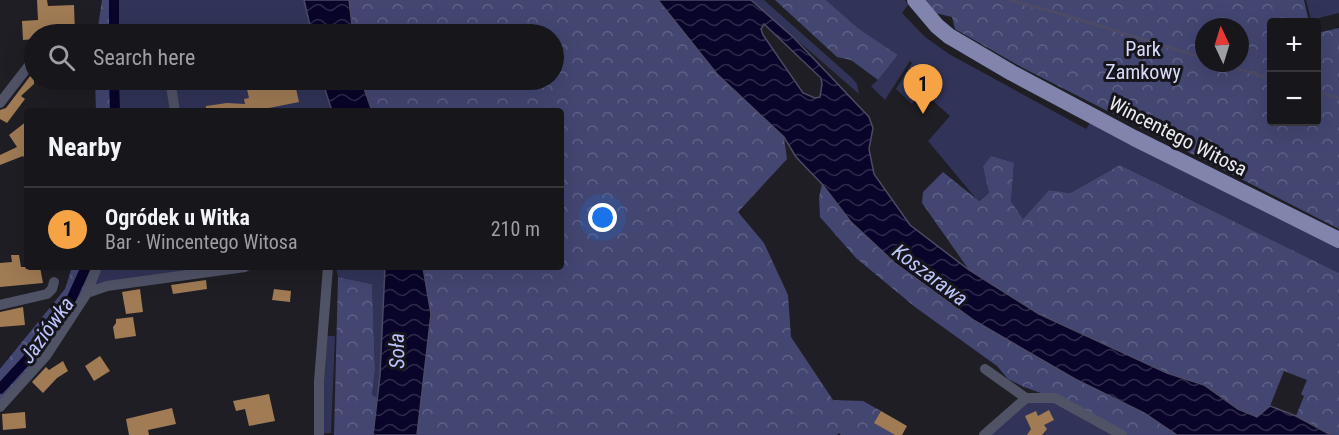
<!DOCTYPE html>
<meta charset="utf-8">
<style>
body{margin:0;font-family:"Roboto Condensed",sans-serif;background:#1f1f24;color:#f1f3f6}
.controls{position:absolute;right:18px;top:18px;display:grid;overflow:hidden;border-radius:6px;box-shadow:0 6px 24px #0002}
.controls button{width:54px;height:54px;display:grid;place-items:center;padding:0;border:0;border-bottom:2px solid #35353a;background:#16161b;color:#f1f3f6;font:30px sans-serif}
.compass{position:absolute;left:1195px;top:18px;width:54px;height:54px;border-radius:50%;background:#16161b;box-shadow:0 6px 24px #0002;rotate:356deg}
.you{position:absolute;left:603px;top:218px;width:21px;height:21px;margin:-15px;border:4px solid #fff;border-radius:50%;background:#1a73e8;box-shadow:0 0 0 9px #1a73e833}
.badge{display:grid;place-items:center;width:39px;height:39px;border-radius:50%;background:#f5a345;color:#111;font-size:20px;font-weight:700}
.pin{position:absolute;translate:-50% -50px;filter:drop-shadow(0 2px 3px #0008)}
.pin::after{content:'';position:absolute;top:32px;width:21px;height:18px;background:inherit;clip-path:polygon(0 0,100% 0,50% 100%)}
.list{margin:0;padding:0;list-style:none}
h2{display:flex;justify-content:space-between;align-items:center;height:78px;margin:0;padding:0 24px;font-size:26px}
h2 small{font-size:20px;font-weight:400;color:#9e9fa3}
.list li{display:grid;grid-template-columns:39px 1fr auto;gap:18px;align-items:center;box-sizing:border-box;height:84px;padding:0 24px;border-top:2px solid #35353a}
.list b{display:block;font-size:22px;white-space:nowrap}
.list p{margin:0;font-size:20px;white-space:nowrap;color:#9e9fa3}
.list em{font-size:20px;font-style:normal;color:#9e9fa3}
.icon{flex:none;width:33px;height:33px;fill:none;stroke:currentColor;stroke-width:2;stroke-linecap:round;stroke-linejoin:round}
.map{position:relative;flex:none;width:1339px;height:435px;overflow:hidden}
.search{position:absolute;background:#16161b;box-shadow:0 6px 24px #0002;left:24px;top:24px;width:540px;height:66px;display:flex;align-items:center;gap:15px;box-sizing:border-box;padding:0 21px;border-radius:33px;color:#9e9fa3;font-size:22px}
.panel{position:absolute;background:#16161b;box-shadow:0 6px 24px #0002;left:24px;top:108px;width:540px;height:162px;border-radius:6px}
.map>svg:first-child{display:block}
</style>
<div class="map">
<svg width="1339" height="435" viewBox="0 0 1339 435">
<defs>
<pattern id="forest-crowns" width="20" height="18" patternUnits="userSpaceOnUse" patternTransform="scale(1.5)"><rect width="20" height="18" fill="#434671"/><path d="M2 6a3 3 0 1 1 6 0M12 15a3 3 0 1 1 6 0" fill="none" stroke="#5e6186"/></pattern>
<pattern id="water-waves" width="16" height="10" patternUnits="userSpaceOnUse" patternTransform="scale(1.5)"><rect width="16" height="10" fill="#09052a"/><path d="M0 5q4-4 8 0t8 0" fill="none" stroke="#2d2a49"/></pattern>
</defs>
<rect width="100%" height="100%" fill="#1e1e24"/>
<g fill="#313458">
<path d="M 114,0 L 304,0 L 312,34 L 114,34 Z"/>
<path d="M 751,0 L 764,0 L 852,78 L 857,84 L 859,94 Z"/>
<path d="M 826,0 L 905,0 L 908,5 L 902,13 L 925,37 L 949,54 L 1086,129 L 1090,123 L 1339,248 L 1339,273 L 1120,165 L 1070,193 L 1049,190 L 1023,219 L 1011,203 L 1014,163 L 983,167 L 989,193 L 978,201 L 928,141 L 950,116 L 923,92 L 912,104 L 896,89 L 912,63 L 910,61 L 885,100 L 871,86 L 878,80 L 898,55 L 858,28 Z"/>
<path d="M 1306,0 L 1339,0 L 1339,13 L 1311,20 Z"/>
<path d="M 114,80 L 322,80 L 332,111 L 115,111 Z"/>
<path d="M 97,267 L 244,267 L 87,293 Z"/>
<path d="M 336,267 L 385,267 L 380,375 L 377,398 L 372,396 L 375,370 L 372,284 L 338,277 Z"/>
<path d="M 326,336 L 335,336 L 331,433 L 321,433 Z"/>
<path d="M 1026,398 L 1055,398 L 1122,435 L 984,435 Z"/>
</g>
<g fill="url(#forest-crowns)" fill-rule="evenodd">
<path d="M 102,0 L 114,0 L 114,34 L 97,34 Z"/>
<path d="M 349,0 L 658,0 L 717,74 L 784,137 L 787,159 L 738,212 L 764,243 L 788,295 L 791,337 L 833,400 L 863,401 L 881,411 L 875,423 L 895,435 L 841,435 L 839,433 L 837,435 L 417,435 L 431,314 L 423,267 L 561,267 L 561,111 L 372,111 L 361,80 L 554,80 L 554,34 L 353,34 Z"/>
<path d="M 775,0 L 826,0 L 858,28 L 898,55 L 878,80 L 851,60 L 837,57 Z"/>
<path d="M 925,0 L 1304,0 L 1309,22 L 1272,22 L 1272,122 L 1316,122 L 1317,33 L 1339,28 L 1339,229 L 1023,68 L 955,29 L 952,17 L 935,13 ZM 1204,27 L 1240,27 L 1240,63 L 1204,63 Z"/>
<path d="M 95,80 L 114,80 L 115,111 L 96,111 Z"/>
<path d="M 991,156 L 1014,163 L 1011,202 L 1023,219 L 1049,190 L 1070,193 L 1120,165 L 1339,273 L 1339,435 L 1331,435 L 1296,416 L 1304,396 L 1301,394 L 1307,380 L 1284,371 L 1270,406 L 1257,417 L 1238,409 L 1204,385 L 1167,373 L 1039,314 L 969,270 L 922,203 L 923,192 L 943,172 L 979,201 L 989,193 L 983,167 Z"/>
<path d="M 822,184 L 851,222 L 895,263 L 975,321 L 1075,379 L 1144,413 L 1177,435 L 1122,435 L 1055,398 L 1024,387 L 1008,379 L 997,366 L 915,307 L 856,258 L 820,217 L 819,197 Z"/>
<path d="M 72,267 L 97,267 L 74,315 L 0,407 L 0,369 L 65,289 Z"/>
<path d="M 338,277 L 372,284 L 375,370 L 372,395 L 377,398 L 373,435 L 334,435 Z"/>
</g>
<g fill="url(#water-waves)" stroke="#4c4a65" stroke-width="1.5" fill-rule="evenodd">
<path d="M 304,0 L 349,0 L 353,34 L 312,34 Z"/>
<path d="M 658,0 L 751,0 L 794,38 L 869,117 L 873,128 L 869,149 L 874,174 L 910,225 L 969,270 L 1039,314 L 1167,373 L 1204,385 L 1238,409 L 1257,417 L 1270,406 L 1296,416 L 1331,435 L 1177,435 L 1144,413 L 1075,379 L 975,321 L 895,263 L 851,222 L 822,184 L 796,157 L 784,137 L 717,74 ZM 764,24 L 821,78 L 822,84 L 820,97 L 815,98 L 803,93 L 763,35 L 761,29 Z"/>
<path d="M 322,80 L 361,80 L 372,111 L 332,111 Z"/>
<path d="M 385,267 L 423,267 L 431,314 L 417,435 L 373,435 L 380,375 Z"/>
</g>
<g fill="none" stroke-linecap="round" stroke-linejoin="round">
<g stroke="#4c4a65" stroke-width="3">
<path d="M 1010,0 L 1061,14 L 1204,58"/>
<path d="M 1220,63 L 1272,79"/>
<path d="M 1316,92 L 1339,98"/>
</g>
<g stroke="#09052a" stroke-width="10">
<path d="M 114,34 L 114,0"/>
<path d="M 114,80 L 115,111"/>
<path d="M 0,389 L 45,340 L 70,302 L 86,267"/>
</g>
</g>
<g fill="#a07b54">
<path d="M 37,0 L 47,0 L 48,6 L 74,5 L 75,34 L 34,34 L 34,39 L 23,40 L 22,21 L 38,20 Z"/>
<path d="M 34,71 L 34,84 L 21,96 L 25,99 L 7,123 L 0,119 L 0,110 L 6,108 Z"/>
<path d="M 275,80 L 294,80 L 299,102 L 264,109 L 265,111 L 206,111 L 206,106 L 227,103 L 245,104 L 244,99 L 249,98 L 246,85 Z"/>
<path d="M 27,121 L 27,161 L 23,156 L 0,165 L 0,155 L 17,147 L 9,135 Z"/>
<path d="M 11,255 L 19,255 L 21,267 L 40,267 L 43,283 L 0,287 L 0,263 L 12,262 Z"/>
<path d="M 206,280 L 207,289 L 173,294 L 171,285 Z"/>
<path d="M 140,289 L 143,312 L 126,314 L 122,292 Z"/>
<path d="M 274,289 L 291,291 L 290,302 L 272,300 Z"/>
<path d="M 23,307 L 25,325 L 0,327 L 0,312 Z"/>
<path d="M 133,317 L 136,336 L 115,339 L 113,327 L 116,323 L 116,319 Z"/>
<path d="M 100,356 L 110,371 L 94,381 L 85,366 Z"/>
<path d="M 63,361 L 68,371 L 57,378 L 43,393 L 32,382 L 46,367 L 49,370 Z"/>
<path d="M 269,394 L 275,421 L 249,426 L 245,409 L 236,411 L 233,401 Z"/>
<path d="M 172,408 L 176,424 L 148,430 L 149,435 L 129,435 L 126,419 Z"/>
<path d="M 1049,410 L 1054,420 L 1044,425 L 1047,429 L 1042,435 L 1027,435 L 1031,429 L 1025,416 L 1036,411 L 1038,416 Z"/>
<path d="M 881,411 L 907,426 L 902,435 L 895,435 L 874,423 Z"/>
<path d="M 25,412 L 26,428 L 3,430 L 2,414 Z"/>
</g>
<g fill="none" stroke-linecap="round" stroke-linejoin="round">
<g stroke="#505266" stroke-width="10">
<path d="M 170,80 L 175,111"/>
<path d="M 0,103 L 34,59"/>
<path d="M 97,267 L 87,293 L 107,286 L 245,267"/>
<path d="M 0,305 L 47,294 L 52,289 L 54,282"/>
<path d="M 985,369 L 1026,398 L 1055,398 L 1122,435"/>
<path d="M 0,407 L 46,356 L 87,293"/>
<path d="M 319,435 L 319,381 L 328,267"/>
<path d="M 984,435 L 1026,398"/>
</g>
<path stroke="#8185ad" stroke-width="16" d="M 915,0 L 937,26 L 949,36 L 1012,73 L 1134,138 L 1339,240"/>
</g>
<g text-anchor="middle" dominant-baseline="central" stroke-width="6" stroke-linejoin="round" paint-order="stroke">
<g font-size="20" fill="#d8dcf9" stroke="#15151b">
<text x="1143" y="49">Park<tspan x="1143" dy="23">Zamkowy</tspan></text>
</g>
<g font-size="20" fill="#eaebef" stroke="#15151b">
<text transform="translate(1178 136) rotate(27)">Wincentego Witosa</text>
</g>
<g font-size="21" font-style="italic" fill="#bec5fe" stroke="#15151b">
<text transform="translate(930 275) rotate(37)">Koszarawa</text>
<text transform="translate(47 330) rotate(-54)">Jaziówka</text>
<text transform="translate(397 351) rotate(-91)">Soła</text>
</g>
</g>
</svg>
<div class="controls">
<button>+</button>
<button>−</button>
</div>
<svg class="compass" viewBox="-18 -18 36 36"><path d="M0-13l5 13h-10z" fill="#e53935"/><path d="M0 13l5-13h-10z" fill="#9e9fa3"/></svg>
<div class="you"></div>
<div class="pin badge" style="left:923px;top:114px">1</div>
<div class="search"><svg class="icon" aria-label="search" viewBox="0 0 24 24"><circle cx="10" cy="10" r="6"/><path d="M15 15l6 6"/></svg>Search here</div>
<section class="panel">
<h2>Nearby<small></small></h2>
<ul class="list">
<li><span class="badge">1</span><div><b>Ogródek u Witka</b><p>Bar · Wincentego Witosa</p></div><em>210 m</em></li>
</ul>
</section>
</div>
